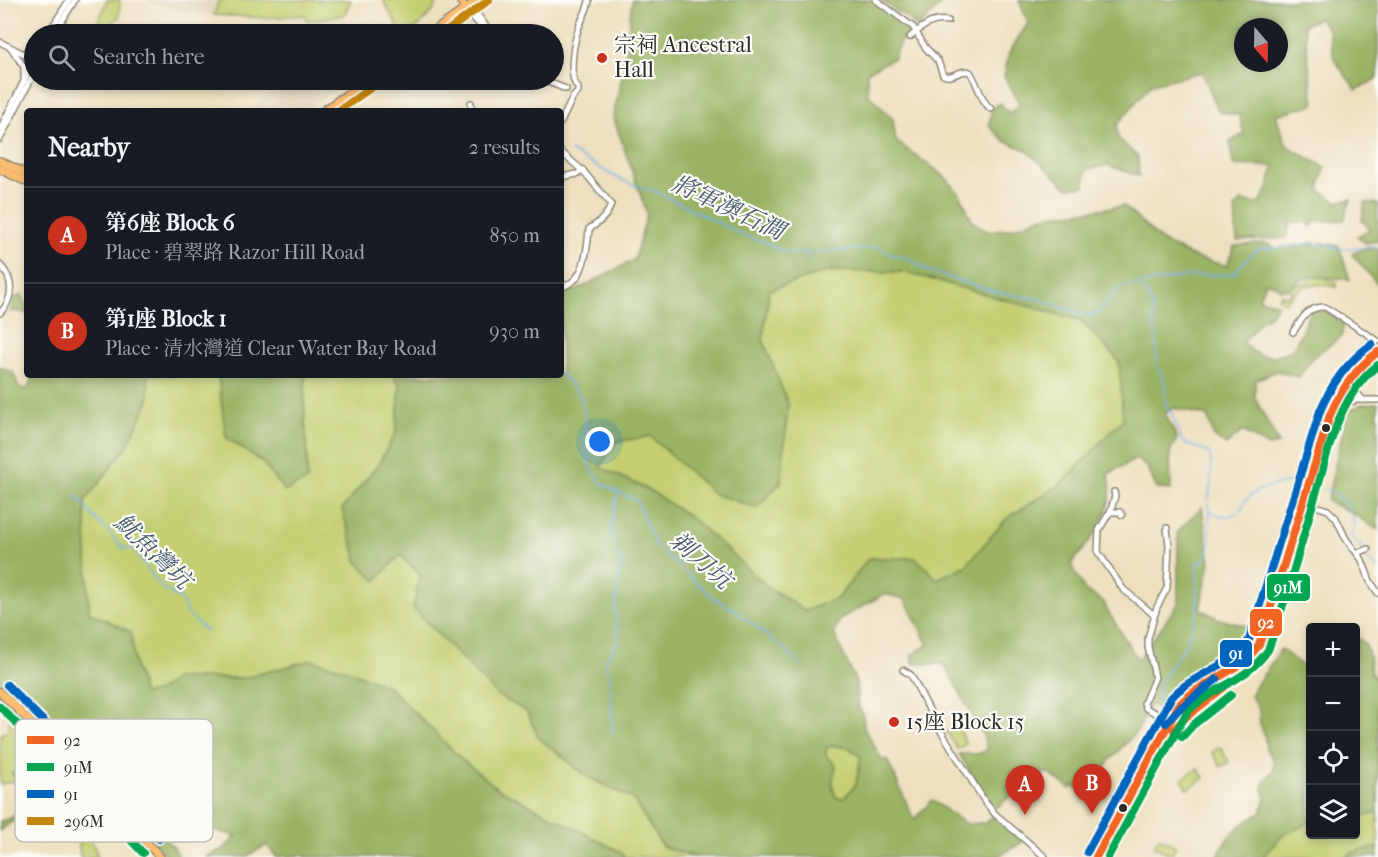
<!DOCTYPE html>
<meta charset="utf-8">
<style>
body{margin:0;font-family:"IM FELL French Canon","Noto Serif TC",serif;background:#20242c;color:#f1f3f6}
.controls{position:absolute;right:18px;bottom:18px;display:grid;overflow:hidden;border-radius:6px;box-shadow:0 3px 9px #0003}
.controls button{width:54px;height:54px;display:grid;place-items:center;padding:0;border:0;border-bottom:2px solid #363941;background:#171b24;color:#f1f3f6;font:30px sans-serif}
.compass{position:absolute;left:1234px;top:18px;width:54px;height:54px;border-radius:50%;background:#171b24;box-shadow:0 3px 9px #0003;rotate:160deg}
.you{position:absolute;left:600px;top:442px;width:21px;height:21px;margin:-15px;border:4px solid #fff;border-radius:50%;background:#1a73e8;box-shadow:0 0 0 9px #1a73e833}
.badge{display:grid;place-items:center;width:39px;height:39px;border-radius:50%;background:#c8321e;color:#fff;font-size:20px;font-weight:700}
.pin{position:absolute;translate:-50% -50px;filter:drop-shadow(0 2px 3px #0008)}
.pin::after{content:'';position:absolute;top:32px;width:21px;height:18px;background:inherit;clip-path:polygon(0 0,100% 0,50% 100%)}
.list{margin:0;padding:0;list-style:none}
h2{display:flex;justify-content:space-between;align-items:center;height:78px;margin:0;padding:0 24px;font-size:26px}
h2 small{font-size:20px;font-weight:400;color:#9ea1a6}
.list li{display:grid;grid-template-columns:39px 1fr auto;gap:18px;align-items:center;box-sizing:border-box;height:96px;padding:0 24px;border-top:2px solid #363941}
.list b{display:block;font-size:22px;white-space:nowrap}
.list p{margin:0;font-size:20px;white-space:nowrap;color:#9ea1a6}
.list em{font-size:20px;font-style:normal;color:#9ea1a6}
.icon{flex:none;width:33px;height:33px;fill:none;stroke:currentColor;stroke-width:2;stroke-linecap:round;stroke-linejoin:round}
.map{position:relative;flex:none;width:1378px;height:857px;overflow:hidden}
.search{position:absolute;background:#171b24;box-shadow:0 3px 9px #0003;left:24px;top:24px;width:540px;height:66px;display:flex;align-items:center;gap:15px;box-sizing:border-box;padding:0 21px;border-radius:33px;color:#9ea1a6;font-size:22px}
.panel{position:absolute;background:#171b24;box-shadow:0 3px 9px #0003;left:24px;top:108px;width:540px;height:270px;border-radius:6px}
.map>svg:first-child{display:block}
</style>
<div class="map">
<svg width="1378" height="857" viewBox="0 0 1378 857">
<rect width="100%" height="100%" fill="#fdfcf7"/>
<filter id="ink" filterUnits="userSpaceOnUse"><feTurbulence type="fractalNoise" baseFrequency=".0167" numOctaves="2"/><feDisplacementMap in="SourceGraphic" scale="12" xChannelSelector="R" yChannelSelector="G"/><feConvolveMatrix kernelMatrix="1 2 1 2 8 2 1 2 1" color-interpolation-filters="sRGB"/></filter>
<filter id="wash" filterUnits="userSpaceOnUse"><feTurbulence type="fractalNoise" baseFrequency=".008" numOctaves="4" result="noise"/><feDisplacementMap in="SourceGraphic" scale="24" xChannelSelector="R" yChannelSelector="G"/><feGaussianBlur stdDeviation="1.35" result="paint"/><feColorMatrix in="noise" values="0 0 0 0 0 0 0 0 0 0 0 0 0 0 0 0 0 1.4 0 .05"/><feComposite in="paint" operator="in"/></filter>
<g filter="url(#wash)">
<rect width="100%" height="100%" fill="#eee0bf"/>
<g fill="#e0d2b4">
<path d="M 142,0 L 219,0 L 214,15 L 186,12 Z"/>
<path d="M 287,80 L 297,88 L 307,80 L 349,80 L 305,111 L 248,111 Z"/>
</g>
<g fill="#c3cf71" stroke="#777d4e" stroke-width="1.5">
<path d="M 107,0 L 120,0 L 119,17 L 98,32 L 95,29 Z"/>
<path d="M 219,0 L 351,0 L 344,15 L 307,21 L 306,15 L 266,18 L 214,15 Z"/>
<path d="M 383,0 L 438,0 L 433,11 L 415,30 L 413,28 L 402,34 Z"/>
<path d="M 829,271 L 905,272 L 1082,321 L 1119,361 L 1124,419 L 1062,483 L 1006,519 L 966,566 L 937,579 L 869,558 L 838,598 L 805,611 L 768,587 L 694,520 L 649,490 L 599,468 L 616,442 L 650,436 L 714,493 L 781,482 L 788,404 L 763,340 L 769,290 Z"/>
<path d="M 1308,277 L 1324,277 L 1336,282 L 1337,285 L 1337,287 C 1314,281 1299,285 1285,303 L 1278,298 L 1281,294 L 1287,297 L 1291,292 L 1290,290 L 1296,283 L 1298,285 L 1309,282 Z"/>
<path d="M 148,375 L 218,375 L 226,437 L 263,463 L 285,491 L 307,480 C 309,445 301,410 306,375 L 394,375 L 400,387 L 396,433 L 377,466 L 342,509 L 400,554 L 421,575 L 497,695 L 526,711 L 539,738 L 588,777 L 633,799 L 663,847 L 696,857 L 625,857 L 621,852 L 497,788 L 460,758 L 388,686 L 312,660 L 244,678 L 177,678 L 157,692 L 144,694 L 135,667 L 131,632 L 89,612 L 85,501 L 127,446 L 148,401 Z"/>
<path d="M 11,707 L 74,772 L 38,805 L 21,780 L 0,784 L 0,735 L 9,729 Z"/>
<path d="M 958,725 L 966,744 L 957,749 L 946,731 Z"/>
<path d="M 832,746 L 848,747 L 861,757 L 856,784 L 844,799 L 836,797 C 830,786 833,778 836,766 L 826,755 L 826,748 Z"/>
<path d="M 1220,747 L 1229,762 L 1221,767 L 1212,752 Z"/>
<path d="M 1198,768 L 1204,778 L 1188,789 L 1182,779 Z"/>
<path d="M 1378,813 L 1378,848 C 1367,848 1355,850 1347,857 L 1262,857 L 1283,835 L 1305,825 L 1310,820 L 1310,834 L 1356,834 L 1356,817 Z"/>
<path d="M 78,826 L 91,839 L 98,857 L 80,857 Z"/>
<path d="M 1159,837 L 1176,846 L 1171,855 L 1154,846 Z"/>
</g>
<g fill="#9ab263" stroke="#626e47" stroke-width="1.5" fill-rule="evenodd">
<path d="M 632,0 L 873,0 C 886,11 902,19 913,32 L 900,42 L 894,58 L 867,72 L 868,94 L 893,119 L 896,141 L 943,175 L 960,194 L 972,221 L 987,231 L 1014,228 L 1043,216 L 1124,206 L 1163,242 L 1194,257 L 1227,266 L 1234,246 L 1265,243 L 1276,248 L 1325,243 L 1339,246 L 1350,280 C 1325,278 1309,270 1288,289 L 1280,289 L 1275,285 L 1265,282 L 1259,299 L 1278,304 L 1270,316 L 1261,320 L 1243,343 C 1262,362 1269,358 1292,350 C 1295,344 1299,338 1302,332 C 1306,322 1307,306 1323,310 C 1330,312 1338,320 1344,324 L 1341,337 L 1313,357 L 1299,377 L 1277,371 L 1255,380 L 1255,398 L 1279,444 L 1267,446 L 1243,431 L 1226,445 L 1214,437 L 1207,416 L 1174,408 L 1165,413 L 1177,438 L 1170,452 L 1171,490 L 1157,489 L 1147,467 L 1136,459 L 1108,474 C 1119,507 1092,540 1071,564 L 1085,590 L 1104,602 L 1107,610 L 1138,660 L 1178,604 L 1178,531 L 1202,507 L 1210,562 L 1200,609 L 1219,619 L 1250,627 L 1257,633 C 1240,668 1207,669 1181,693 C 1175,698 1171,704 1166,710 L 1150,705 L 1138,730 L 1109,761 L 1092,796 L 1073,786 L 1070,789 L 1047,772 L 1015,792 L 997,808 L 988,799 L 959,754 L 978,754 L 987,750 L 983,735 L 944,664 L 914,664 L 911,655 L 928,645 L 905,599 L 884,594 L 840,619 L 834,633 L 856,682 L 858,705 L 863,715 L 864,728 L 883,761 L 887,759 L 914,820 L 932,800 L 966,824 L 986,823 L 993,816 L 1023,842 L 997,857 L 696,857 L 663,847 L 633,799 L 588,777 L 539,738 L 526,711 L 497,695 L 413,608 L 420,575 L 400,555 L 376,581 L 358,563 L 342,509 L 377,466 L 396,433 L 400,387 L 394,375 L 561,375 L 561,294 L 579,289 L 634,260 L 647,214 L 613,116 L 624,68 ZM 829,271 L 905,272 L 1082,321 L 1119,361 L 1123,419 L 1062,483 L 1006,519 L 966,566 L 937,579 L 916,558 L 869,558 L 838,598 L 805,611 L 768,587 L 694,520 L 649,490 L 600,467 L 616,442 L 650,436 L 714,494 L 757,508 L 781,482 L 788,404 L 763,340 L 769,290 ZM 832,746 L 848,747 L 861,757 L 856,784 L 843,799 L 836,797 C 830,786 833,778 836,766 L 826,755 L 826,748 Z"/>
<path d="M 880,0 L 945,0 L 917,29 L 911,21 Z"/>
<path d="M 1019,0 L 1378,0 L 1378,78 L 1356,90 L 1334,59 L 1328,29 L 1319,18 L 1304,25 L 1314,104 L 1276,115 L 1287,146 L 1325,167 L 1319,189 L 1337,202 L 1351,199 L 1344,220 L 1315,221 L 1313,225 L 1309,226 L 1309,222 L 1292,222 L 1286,238 L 1237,241 L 1235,208 L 1241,201 L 1259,204 L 1268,189 L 1274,166 L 1233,165 L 1230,142 L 1244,134 L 1239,115 L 1219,112 L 1202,72 L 1151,84 L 1117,125 L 1118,138 L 1138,157 L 1139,176 L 1107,165 L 1086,170 L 1085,186 L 1068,188 L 1026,150 L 1005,141 L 989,126 L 992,108 L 1000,103 L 1009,113 L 1020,105 L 1004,76 L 1009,53 L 1028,23 ZM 1243,27 L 1279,27 L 1279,63 L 1243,63 Z"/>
<path d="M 1365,202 L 1378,204 L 1378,241 L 1365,243 L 1357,236 L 1370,230 L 1362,220 Z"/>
<path d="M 1378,247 L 1378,285 L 1352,254 L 1361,250 Z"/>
<path d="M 22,295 L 27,307 L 27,315 L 25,312 L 10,311 L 16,297 Z"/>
<path d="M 0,367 L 13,372 L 19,387 L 27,390 L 33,375 L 148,375 L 149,400 L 127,446 L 85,501 L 89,612 L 131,632 L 135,667 L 144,694 L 157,692 L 177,678 L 244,678 L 312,660 L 344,669 L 388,686 L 460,758 L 497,788 L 621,852 L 625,857 L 305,857 L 304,855 L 276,857 L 267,845 L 246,857 L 205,857 L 224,849 L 236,836 L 199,826 L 190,831 L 171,827 L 146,835 L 80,765 L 0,686 Z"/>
<path d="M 218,375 L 306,375 C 301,410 309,445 307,480 L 285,491 L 263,463 L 226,437 Z"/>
<path d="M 1378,403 L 1378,530 L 1349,511 L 1327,501 L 1347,412 L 1362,404 Z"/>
<path d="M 1356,638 C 1371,642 1369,661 1371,674 L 1378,680 L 1378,813 L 1356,817 Z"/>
<path d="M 1281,649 L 1308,670 L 1310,669 L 1310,820 L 1305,825 L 1283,835 L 1262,857 L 1218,857 C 1225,836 1241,823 1261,813 L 1266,798 L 1263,789 L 1265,780 L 1272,772 L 1274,765 L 1272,757 L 1266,749 L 1265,737 L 1260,725 L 1259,710 L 1251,696 L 1255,687 Z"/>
<path d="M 25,724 L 81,791 L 79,794 L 61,788 L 54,795 L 40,794 L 35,791 L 27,795 L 12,773 L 26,772 L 41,762 L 44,769 L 49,766 L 38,750 Z"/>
<path d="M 34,805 L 0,831 L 0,821 C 13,820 22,809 34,805 Z"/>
<path d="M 163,838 L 173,846 L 179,857 L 167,857 L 153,842 Z"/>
<path d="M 1370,848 L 1378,848 L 1378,857 L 1347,857 L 1351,853 Z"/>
</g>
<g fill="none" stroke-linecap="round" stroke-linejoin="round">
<g stroke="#78b2e8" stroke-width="1.5">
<path d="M 570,151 L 616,177 L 636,186 L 655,191 L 747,237 L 765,242 L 783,252 L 806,254 L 879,247 L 891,255 L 907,258 L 928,271 L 996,292 L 1038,299 L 1088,316 L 1098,313 L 1119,288 L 1187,276 L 1233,274 L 1254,252 L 1261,248 L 1268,249 L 1311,243 L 1329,245 L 1337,249 L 1378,247"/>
<path d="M 807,251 L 807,261"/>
<path d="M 1141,287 L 1149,297 L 1152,306 L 1157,352 L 1156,364 L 1164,380 L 1166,405 L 1172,414 L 1182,441 L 1186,444 L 1206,451 L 1210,454 C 1212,465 1212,491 1207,501 L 1210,510 C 1220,519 1230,517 1241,511 C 1246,486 1277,486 1297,480"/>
<path d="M 561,373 L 582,398 L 589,448 L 588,464 L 602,484 L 637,501 L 656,546 L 714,598 L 735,610 L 789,653 L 802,667"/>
<path d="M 1324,489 C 1340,494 1348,505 1354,521 L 1351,537 C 1364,545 1365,561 1378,569"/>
<path d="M 75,494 L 93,516 L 124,549 L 132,548 L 162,588 L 181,599 L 187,613 L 206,631"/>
<path d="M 1158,702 C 1154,682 1176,661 1185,645 C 1190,636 1197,615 1197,605 C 1198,591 1195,579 1198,564 C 1218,550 1206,532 1210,512"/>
<path d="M 613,733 L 610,678 L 605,662 L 618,640 L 615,610 L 621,563 L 610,532 L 618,492"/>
</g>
</g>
</g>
<g filter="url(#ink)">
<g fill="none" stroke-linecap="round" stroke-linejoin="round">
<g stroke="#8c8675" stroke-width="8">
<g id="minor">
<path d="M 876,0 L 913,27 L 925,47 L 938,61 L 943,75 C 953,80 960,68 970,72 C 977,82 982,103 991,109"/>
<path d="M 475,11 L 491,34"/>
<path d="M 470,14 L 487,33"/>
<path d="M 48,34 L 69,0"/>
<path d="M 54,34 L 75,0"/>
<path d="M 910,37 C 922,27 932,18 948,21"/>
<path d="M 0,42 L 34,59"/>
<path d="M 12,49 L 24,67 L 24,81"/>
<path d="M 543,80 L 566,89"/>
<path d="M 471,103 L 472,111"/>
<path d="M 505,111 L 509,109 L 510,111"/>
<path d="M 561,122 L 573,97 L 578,92 L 578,88 C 567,76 574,41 579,27 C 582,18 588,10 589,0"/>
<path d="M 0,129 L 34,61"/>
<path d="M 0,139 L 34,73"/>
<path d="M 561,152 L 584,172 L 611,204 C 608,216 599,223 589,229 C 588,243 586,265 577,277 C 574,282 567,285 561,288"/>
<path d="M 561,177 L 577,174 L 583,170"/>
<path d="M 0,265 C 14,279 14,299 0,313"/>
<path d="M 1293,332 C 1302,319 1308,306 1325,307 L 1378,341"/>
<path d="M 1355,383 L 1356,392 L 1363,400"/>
<path d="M 1341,406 L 1356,400 L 1378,400"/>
<path d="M 1114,492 L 1115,496 L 1111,510 L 1099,530 L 1098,552 L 1123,589 L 1154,615"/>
<path d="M 1310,504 L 1328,510 L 1336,518 L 1346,539 L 1362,560 L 1370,581 L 1378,593"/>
<path d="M 1110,512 L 1120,512 L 1122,515"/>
<path d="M 1167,528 L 1169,545 L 1167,588 L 1157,607 L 1148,638 L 1148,647 L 1155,677 L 1144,703 L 1146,708 L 1170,721"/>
<path d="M 1357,553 L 1368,549"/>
<path d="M 903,670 L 911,675 L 936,723 L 985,802 L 995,814 L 1045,857"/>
</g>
</g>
<g stroke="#8c8675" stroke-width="10">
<g id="major">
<path d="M 460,0 L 468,12"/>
<path d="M 430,34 L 478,0"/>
<path d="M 443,34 L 489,0"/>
<path d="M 323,111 L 367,80"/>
<path d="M 338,111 L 382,80"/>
<path d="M 0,161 L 27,174"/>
<path d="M 0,169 L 27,182"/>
<path d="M 0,692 L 83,774 L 160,857"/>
<path d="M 1096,857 L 1170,721 C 1174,714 1177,706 1183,701 C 1206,678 1242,675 1259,645 L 1325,427 C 1338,393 1347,374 1378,352"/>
<path d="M 1104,857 L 1177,726 C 1205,697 1245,681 1267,647 L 1340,407 L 1355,382 L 1378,363"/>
</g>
</g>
<use href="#minor" stroke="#fff" stroke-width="5"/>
<use href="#major" stroke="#fcbd6f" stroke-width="7"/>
<g stroke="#fdfcf7" stroke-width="12">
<g id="bus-1">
<path d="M 1174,730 L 1186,717 L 1224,687"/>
<path d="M 1096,857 L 1179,705 C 1202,680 1238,674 1259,645 L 1330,415 C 1341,389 1355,369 1378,352"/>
</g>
</g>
<g stroke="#fdfcf7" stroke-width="12">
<g id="bus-2">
<path d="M 0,707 L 75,781 L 143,853"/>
<path d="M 1182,737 L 1193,725 L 1231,695"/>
<path d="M 1108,857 L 1187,712 C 1213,686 1245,683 1268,650 C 1286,601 1299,550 1314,500 C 1328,453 1337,397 1378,365"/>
</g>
</g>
<g stroke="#fdfcf7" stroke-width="12">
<g id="bus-3">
<path d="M 7,685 L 90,767 L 159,839"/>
<path d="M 1166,723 L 1179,709 L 1217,679"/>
<path d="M 1087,852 L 1171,698 C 1193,673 1230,668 1249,640 L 1320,411 C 1332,383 1347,362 1372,344"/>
</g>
</g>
<g stroke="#fdfcf7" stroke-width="12">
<g id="bus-4">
<path d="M 443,34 L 489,0"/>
<path d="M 338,111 L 382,80"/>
</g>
</g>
<use href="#bus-1" stroke="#f26522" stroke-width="8"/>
<use href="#bus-2" stroke="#00a651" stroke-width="8"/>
<use href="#bus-3" stroke="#0065bd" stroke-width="8"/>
<use href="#bus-4" stroke="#c4870b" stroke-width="8"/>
</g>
</g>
<g fill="#c8321e" stroke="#fdfcf7" stroke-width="2">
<circle cx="602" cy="58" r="6"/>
<circle cx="894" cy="722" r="6"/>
</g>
<g fill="#2b2b2b" stroke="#fdfcf7" stroke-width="2">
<circle cx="1326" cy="428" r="5"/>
<circle cx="1123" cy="808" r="5"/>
</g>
<g text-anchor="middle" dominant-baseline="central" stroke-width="4.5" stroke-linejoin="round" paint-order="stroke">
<g font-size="22" fill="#2b2b2b" stroke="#fdfcf7" text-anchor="start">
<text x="614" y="45">宗祠 Ancestral<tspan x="614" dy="25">Hall</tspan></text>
<text x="906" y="722">15座 Block 15</text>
</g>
<g font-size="24" font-style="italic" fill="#465a6d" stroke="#fdfcf7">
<text transform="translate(728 207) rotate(25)">將軍澳石澗</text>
<text transform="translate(153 551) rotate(44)">魷魚灣坑</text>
<text transform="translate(701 560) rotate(41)">剃刀坑</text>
</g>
</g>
<rect x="15" y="719" width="198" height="123" rx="9" fill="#fdfcf7" stroke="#bebdba" stroke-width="1.5"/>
<rect x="27" y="736" width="27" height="8" fill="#f26522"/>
<rect x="27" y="763" width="27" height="8" fill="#00a651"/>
<rect x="27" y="790" width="27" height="8" fill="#0065bd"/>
<rect x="27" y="817" width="27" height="8" fill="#c4870b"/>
<g font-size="16" fill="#2b2b2b">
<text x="64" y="746">92</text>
<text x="64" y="773">91M</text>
<text x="64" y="800">91</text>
<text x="64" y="827">296M</text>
</g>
<g stroke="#fdfcf7" stroke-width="2">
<rect x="1266" y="573" width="45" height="29" rx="6" fill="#00a651"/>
<rect x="1249" y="608" width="34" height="29" rx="6" fill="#f26522"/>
<rect x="1219" y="639" width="34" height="29" rx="6" fill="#0065bd"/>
</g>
<g font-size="16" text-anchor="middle" font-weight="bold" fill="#fff">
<text x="1288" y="593">91M</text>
<text x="1266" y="628">92</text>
<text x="1236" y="659">91</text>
</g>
</svg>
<div class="controls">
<button>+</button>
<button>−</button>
<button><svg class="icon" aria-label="locate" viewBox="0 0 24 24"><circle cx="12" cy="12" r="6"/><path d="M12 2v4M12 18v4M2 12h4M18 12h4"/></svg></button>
<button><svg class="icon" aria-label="layers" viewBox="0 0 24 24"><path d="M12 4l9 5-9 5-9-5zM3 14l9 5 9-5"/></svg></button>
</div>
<svg class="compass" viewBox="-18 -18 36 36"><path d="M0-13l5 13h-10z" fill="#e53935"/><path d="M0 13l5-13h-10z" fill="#9ea1a6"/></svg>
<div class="you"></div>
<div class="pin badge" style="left:1025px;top:815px">A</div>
<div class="pin badge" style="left:1092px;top:814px">B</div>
<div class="search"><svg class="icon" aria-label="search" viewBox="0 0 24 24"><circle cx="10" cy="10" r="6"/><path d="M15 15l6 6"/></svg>Search here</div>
<section class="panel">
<h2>Nearby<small>2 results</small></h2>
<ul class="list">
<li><span class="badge">A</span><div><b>第6座 Block 6</b><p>Place · 碧翠路 Razor Hill Road</p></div><em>850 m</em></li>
<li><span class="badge">B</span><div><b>第1座 Block 1</b><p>Place · 清水灣道 Clear Water Bay Road</p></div><em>930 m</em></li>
</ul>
</section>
</div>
